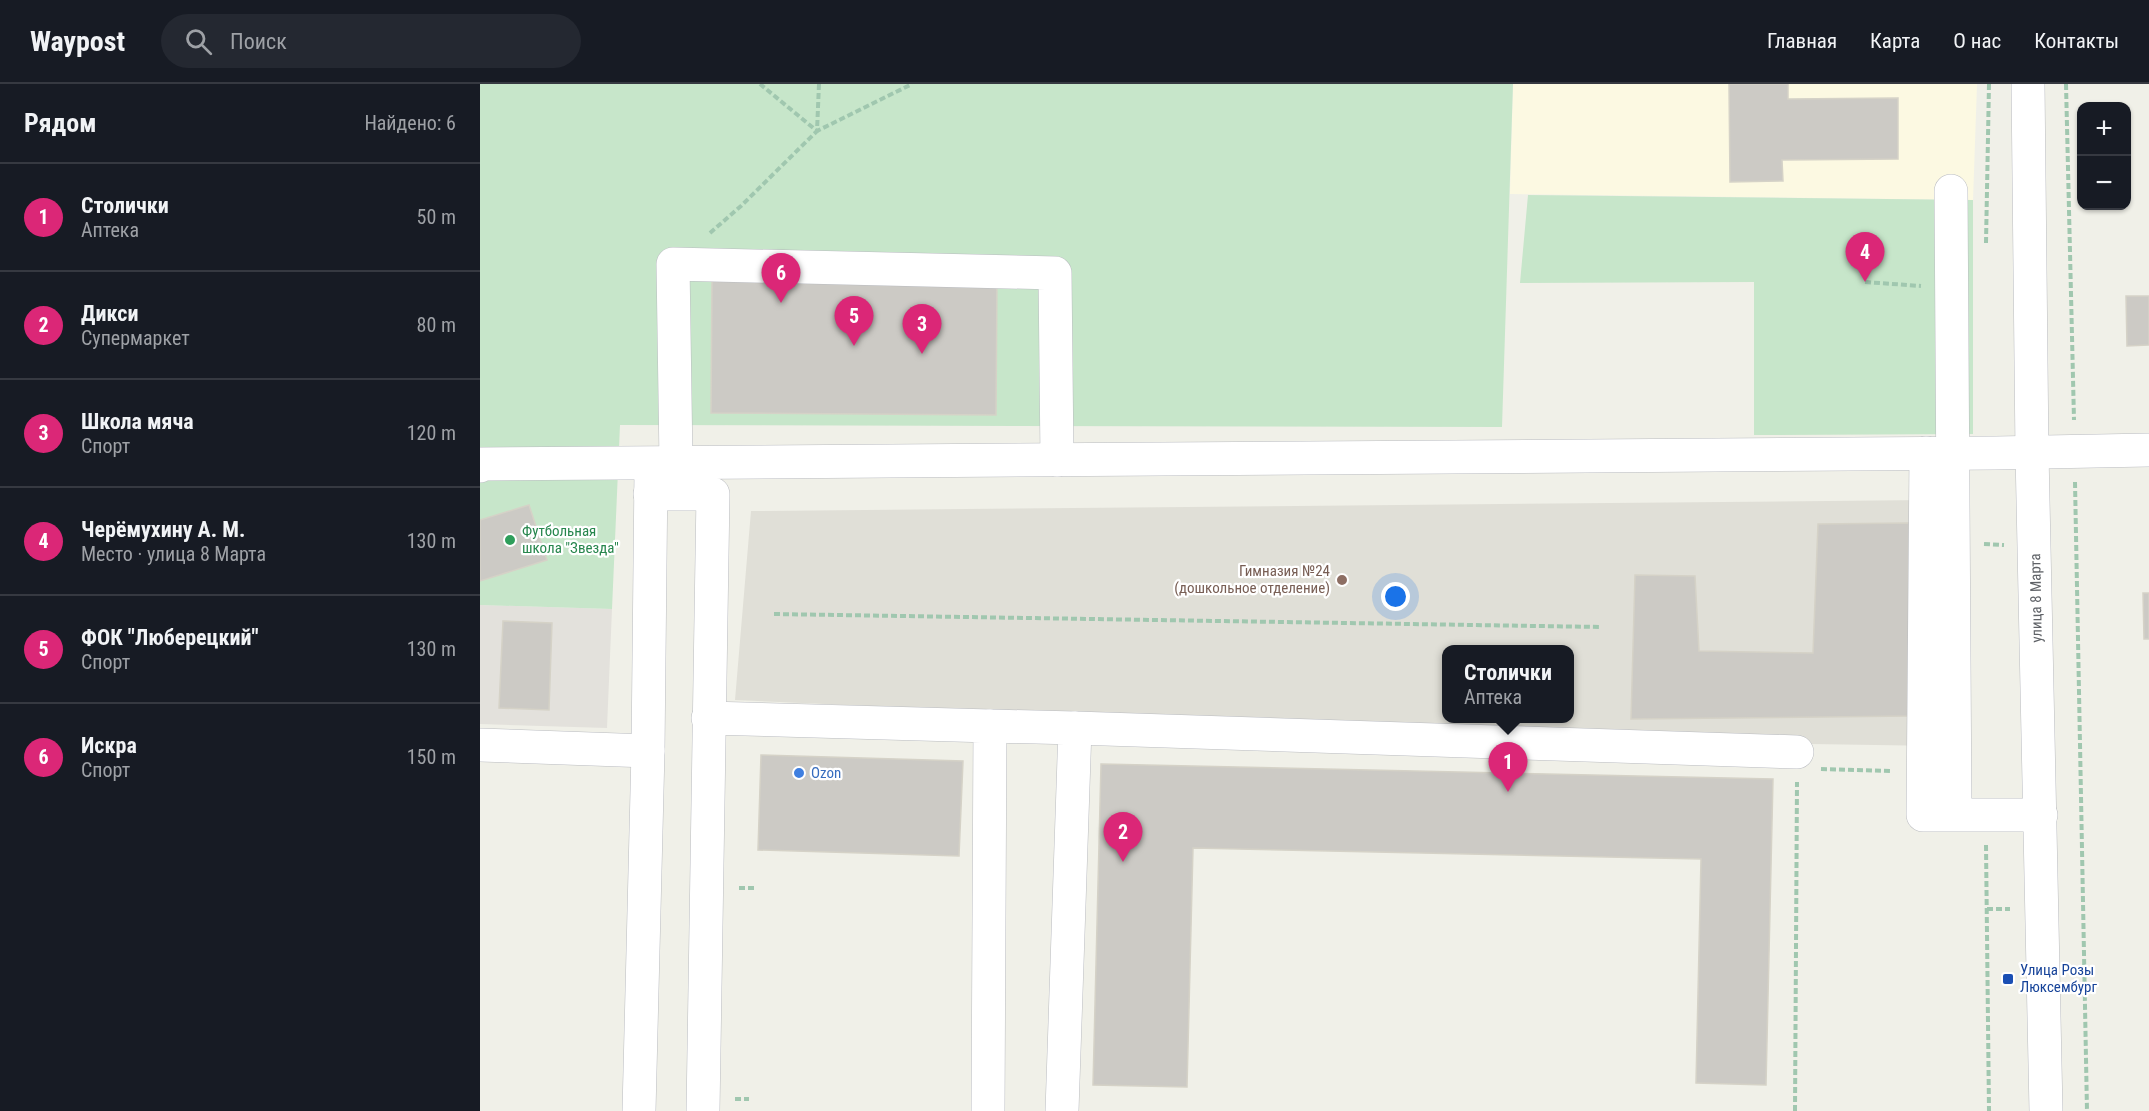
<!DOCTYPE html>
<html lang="ru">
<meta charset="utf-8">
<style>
body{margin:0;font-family:"Roboto Condensed",sans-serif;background:#242831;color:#f1f3f6}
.controls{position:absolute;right:18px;top:18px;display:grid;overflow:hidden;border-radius:12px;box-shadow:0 2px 4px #0004}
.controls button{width:54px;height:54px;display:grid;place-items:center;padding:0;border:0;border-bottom:2px solid #363941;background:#171b24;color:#f1f3f6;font:30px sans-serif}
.you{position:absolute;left:916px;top:513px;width:21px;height:21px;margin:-15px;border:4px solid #fff;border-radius:50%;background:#1a73e8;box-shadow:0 0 0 9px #1a73e833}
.badge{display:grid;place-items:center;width:39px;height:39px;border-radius:50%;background:#db2777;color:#fff;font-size:20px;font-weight:700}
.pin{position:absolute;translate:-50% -50px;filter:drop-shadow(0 2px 3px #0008)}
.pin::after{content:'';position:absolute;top:32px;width:21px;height:18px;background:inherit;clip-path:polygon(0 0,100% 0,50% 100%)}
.popup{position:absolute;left:962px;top:561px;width:132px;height:78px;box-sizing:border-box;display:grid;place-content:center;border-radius:12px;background:#171b24;filter:drop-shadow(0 2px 4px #0005);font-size:20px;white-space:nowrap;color:#9ea1a6}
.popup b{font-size:22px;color:#f1f3f6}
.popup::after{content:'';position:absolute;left:50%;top:100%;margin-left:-12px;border:12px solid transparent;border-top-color:#171b24}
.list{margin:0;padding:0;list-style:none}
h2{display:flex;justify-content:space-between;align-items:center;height:78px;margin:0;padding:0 24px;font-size:26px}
h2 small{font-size:20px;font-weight:400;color:#9ea1a6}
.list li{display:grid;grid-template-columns:39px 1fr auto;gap:18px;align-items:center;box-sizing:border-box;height:108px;padding:0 24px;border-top:2px solid #363941}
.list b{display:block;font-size:22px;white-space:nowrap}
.list p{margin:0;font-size:20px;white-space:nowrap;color:#9ea1a6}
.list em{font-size:20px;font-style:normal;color:#9ea1a6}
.icon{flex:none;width:33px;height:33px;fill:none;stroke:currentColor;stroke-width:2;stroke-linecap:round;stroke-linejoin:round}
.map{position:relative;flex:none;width:1669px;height:1027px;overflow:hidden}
header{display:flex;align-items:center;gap:36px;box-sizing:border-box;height:84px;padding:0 30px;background:#171b24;border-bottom:2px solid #363941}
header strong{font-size:28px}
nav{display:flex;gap:33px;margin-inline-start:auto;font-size:21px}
.search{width:420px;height:54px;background:#242831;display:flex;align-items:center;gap:15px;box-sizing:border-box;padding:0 21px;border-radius:33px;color:#9ea1a6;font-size:22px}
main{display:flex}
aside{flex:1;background:#171b24}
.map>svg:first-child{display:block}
</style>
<header>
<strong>Waypost</strong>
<div class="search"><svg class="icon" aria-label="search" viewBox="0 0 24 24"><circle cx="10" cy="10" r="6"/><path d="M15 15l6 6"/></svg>Поиск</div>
<nav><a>Главная</a><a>Карта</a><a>О нас</a><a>Контакты</a></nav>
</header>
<main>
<aside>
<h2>Рядом<small>Найдено: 6</small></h2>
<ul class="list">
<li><span class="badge">1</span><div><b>Столички</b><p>Аптека</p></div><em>50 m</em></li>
<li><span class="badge">2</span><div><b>Дикси</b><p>Супермаркет</p></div><em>80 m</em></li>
<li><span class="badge">3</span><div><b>Школа мяча</b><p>Спорт</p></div><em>120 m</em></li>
<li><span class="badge">4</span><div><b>Черёмухину А. М.</b><p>Место · улица 8 Марта</p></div><em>130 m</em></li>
<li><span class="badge">5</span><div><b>ФОК &quot;Люберецкий&quot;</b><p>Спорт</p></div><em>130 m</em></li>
<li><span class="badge">6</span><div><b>Искра</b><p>Спорт</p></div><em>150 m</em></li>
</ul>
</aside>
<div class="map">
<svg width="1669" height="1027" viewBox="0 0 1669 1027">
<rect width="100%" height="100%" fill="#f0f0e8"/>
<path fill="#fcf9e2" d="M 1033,0 L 1497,0 L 1493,116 L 1030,110 Z"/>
<path fill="#e3e1dc" d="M 0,521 L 132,525 L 127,644 L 0,640 Z"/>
<path fill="#e0dfd7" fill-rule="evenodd" d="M 1447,416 L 1460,662 L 1203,658 L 255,616 L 271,427 ZM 966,566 L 1090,566 L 1090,634 L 966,634 Z"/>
<g fill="#c7e6ca">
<path d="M 0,0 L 1033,0 L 1022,343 L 140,341 L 132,525 L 0,521 Z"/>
<path d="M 1048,111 L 1493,116 L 1493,350 L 1274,351 L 1274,198 L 1040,199 Z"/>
</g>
<g fill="#cccac5" stroke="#d5d2c7" stroke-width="1.5">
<path d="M 1249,0 L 1308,0 L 1308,15 L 1418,14 L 1418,75 L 1302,76 L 1303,97 L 1250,98 Z"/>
<path d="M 232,193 L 517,196 L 516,331 L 231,329 Z"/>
<path d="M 1646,212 L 1669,212 L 1669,261 L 1647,262 Z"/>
<path d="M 49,421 L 67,476 L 0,497 L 0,436 Z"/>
<path d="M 1429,439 L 1430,632 L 1151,635 L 1155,491 L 1215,492 L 1219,567 L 1333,569 L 1338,440 Z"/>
<path d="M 1663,509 L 1669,509 L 1669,555 L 1664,555 Z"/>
<path d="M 23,537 L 72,539 L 69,626 L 19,624 Z"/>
<path d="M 281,671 L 483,677 L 479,772 L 278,766 Z"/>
<path d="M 621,680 L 1293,695 L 1286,1001 L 1216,999 L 1221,775 L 713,764 L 707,1003 L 613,1001 Z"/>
</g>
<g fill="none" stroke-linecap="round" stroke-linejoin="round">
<g stroke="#babcc1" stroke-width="34">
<g id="minor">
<path d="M 1548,0 L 1552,369 L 1566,1027"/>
<path d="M 1471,107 L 1475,730"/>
<path d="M 1446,369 L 1443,731 L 1561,731"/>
<path d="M 196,378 L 193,180 L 575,189 L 577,376"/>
<path d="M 0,382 L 2,380 L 1516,369 L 1669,366"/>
<path d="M 170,410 L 233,410 L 223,1027"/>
<path d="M 228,634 L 510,642 L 508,1027"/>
<path d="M 510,642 L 595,644 L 582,1027"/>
<path d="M 595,644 L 1317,668"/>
<path d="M 0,661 L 168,667 L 171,387"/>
<path d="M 159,1027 L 168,667"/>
</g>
</g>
<g stroke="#a0c7af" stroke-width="4" stroke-dasharray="6 3" stroke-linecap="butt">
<path d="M 339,0 L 337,47 L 432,0"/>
<path d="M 1586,0 L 1594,336"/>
<path d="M 230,149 L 261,122 L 337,47 L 280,0"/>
<path d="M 1506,159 L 1509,0"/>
<path d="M 1385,198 L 1441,202"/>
<path d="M 1595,398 L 1607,1027"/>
<path d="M 1504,460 L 1524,461"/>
<path d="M 294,530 L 1121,543"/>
<path d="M 1341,685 L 1412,687"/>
<path d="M 1506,761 L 1509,1027"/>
<path d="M 259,804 L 277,804"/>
<path d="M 1507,825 L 1530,825"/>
<path d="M 255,1015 L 269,1015"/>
<path d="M 1315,1027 L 1317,698"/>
</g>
<use href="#minor" stroke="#fff" stroke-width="33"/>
</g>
<circle fill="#2e9e5b" stroke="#fff" stroke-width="2" cx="30" cy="456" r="6"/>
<circle fill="#8d6e63" stroke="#fff" stroke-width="2" cx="862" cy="496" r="6"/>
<circle fill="#3f7fe0" stroke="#fff" stroke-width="2" cx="319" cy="689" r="6"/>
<rect fill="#1a4fb4" stroke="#fff" stroke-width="2" x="1522" y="889" width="12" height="12" rx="3"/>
<g text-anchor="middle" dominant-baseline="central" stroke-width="4.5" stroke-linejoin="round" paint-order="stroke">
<g font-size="15" fill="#27864d" stroke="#fff" text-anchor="start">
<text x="42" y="447">Футбольная<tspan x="42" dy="17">школа "Звезда"</tspan></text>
</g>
<g font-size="15" fill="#785e54" stroke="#fff" text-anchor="end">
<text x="850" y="487">Гимназия №24<tspan x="850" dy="17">(дошкольное отделение)</tspan></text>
</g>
<g font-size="15" fill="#5f6267" stroke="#fff">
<text transform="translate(1556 514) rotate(-91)">улица 8 Марта</text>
</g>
<g font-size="15" fill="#366cbe" stroke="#fff" text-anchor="start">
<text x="331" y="689">Ozon</text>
</g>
<g font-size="15" fill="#164399" stroke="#fff" text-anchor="start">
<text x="1540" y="886">Улица Розы<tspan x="1540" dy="17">Люксембург</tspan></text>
</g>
</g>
</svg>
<div class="controls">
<button>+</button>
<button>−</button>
</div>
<div class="you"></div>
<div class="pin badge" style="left:1028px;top:708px">1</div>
<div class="popup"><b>Столички</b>Аптека</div>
<div class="pin badge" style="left:643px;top:778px">2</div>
<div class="pin badge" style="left:442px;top:270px">3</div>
<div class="pin badge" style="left:1385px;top:198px">4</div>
<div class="pin badge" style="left:374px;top:262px">5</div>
<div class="pin badge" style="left:301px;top:219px">6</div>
</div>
</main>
